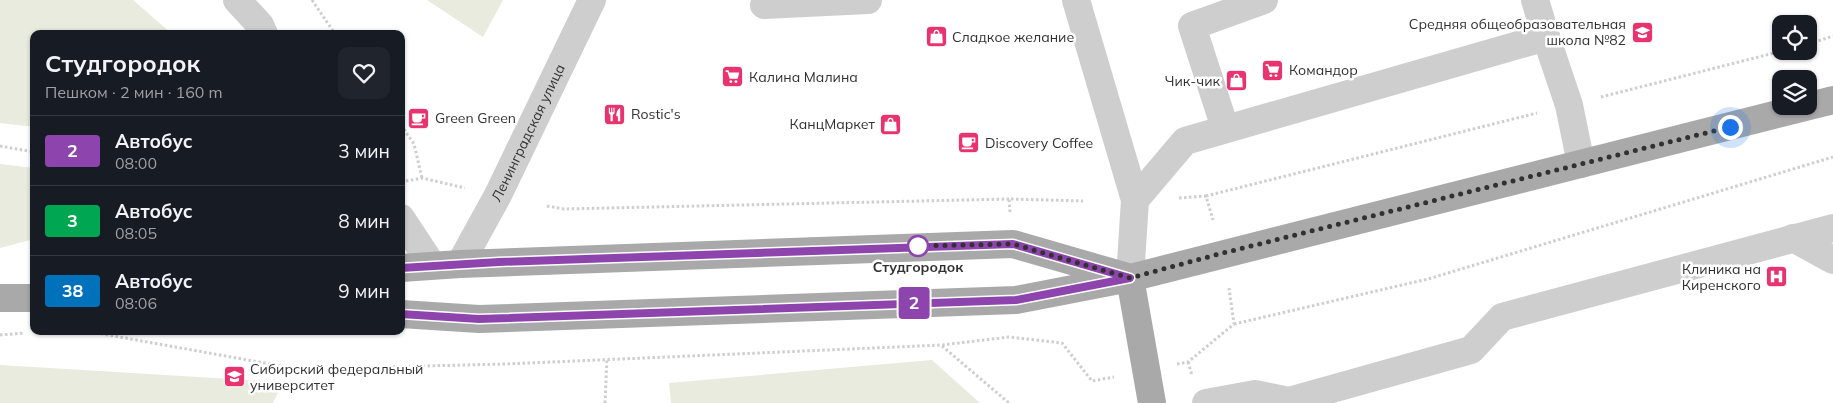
<!DOCTYPE html>
<html lang="ru">
<meta charset="utf-8">
<style>
body{margin:0;font-family:Mulish,sans-serif;background:#20242c;color:#f1f3f6;height:100vh;display:flex;flex-direction:column;font-size:19px;white-space:nowrap}
*{box-sizing:border-box;margin:0}
p{font-size:16px;color:#9ea1a6}
.icon{flex:none;width:28px;height:28px;fill:none;stroke:currentColor;stroke-width:2;stroke-linecap:round;stroke-linejoin:round}
.map{position:relative;flex:1;overflow:hidden}
.sheet{position:absolute;left:30px;top:30px;width:375px;height:305px;display:flex;flex-direction:column;background:#171b24;border-radius:10px;box-shadow:0 1px 4px #0004}
.sheet>*{flex:none}
.badge{padding:0 10px;border-radius:4px;font-size:18px;line-height:32px}
.tools{position:absolute;left:1772px;top:15px;display:grid;gap:10px}
.tools a{display:grid;place-items:center;width:45px;height:45px;border-radius:10px;background:#171b24;box-shadow:0 1px 4px #0004;font-size:25px}
.you{position:absolute;width:25px;height:25px;margin:-12px;border:4px solid #fff;border-radius:50%;background:#1a73e8;box-shadow:0 0 0 8px #1a73e833}
.map>.badge{position:absolute;translate:-50% -50%;box-shadow:0 0 0 2px #fff}
.round{display:grid;place-items:center;flex:none;width:52px;height:52px;border-radius:10px;background:#20242c}
.summary{display:flex;align-items:center;justify-content:space-between;height:85px;padding:0 15px}
h1{font-size:24px;font-weight:700;line-height:38px}
ul{padding:0;list-style:none}
li{display:flex;align-items:center;gap:15px;height:70px;padding:0 15px;border-top:1px solid #363941}
li div{flex:1}
li b{display:block;font-size:19px}
li em{font-style:normal}
li .badge{min-width:55px;font-weight:700;text-align:center}
.map>svg:first-child{display:block}
</style>
<div class="map">
<svg width="1833" height="403" viewBox="0 0 1833 403">
<rect width="100%" height="100%" fill="#fff"/>
<!-- green -->
<g fill="#e8ebdd">
<polygon points="0,0 133,0 172,34 34,34 34,127 0,123"/>
<polygon points="427,0 503,0 483,37"/>
<polygon points="0,164 34,168 34,239 0,248"/>
<polygon points="932,360 980,403 671,403 669,383"/>
<polygon points="0,365 283,382 273,403 0,403"/>
</g>
<g fill="none" stroke-linecap="round" stroke-linejoin="round">
<!-- path -->
<g stroke="#cecece" stroke-width="3" stroke-dasharray="2.5 2.5" stroke-linecap="butt">
<polyline points="312,0 335,34"/>
<polyline points="1809,44 1833,36"/>
<polyline points="1601,97 1782,51"/>
<polyline points="401,125 414,144 422,178"/>
<polyline points="0,146 34,152"/>
<polyline points="401,182 422,178 465,188"/>
<polyline points="1206,196 1537,113"/>
<polyline points="1179,198 1206,196 1213,220"/>
<polyline points="547,206 564,209 1009,199"/>
<polyline points="1010,212 1009,199 1083,201"/>
<polyline points="1234,324 1428,279 1833,157"/>
<polyline points="86,331 298,369 506,364 942,345 1009,337 1062,343 1092,381 1114,377"/>
<polyline points="0,335 24,333"/>
<polyline points="942,346 1009,403"/>
<polyline points="1188,362 1192,375"/>
<polyline points="1177,364 1188,362 1234,324 1229,288"/>
<polyline points="605,403 607,359"/>
</g>
<!-- minor -->
<g stroke="#cecece" stroke-width="28">
<polyline points="237,0 260,25 264,34"/>
<polyline points="1076,0 1135,200 1130,278"/>
<polyline points="1535,0 1546,37"/>
<polyline points="764,5 868,0"/>
<polyline points="1225,128 1192,26 1264,0"/>
<polyline points="1135,200 1185,141 1546,37 1569,105 1581,164"/>
<polyline points="401,218 432,265"/>
<polyline points="1793,238 1833,260"/>
<path id="s1" d="M460,264L498,195L592,0"/>
<polyline points="1206,403 1255,394 1289,401"/>
<polyline points="1289,403 1289,401 1471,350 1502,317 1833,228"/>
</g>
<!-- major -->
<g stroke="#a9a9a9" stroke-width="28">
<polyline points="401,268 460,264 1013,244 1124,276"/>
<polyline points="1130,278 1152,403"/>
<polyline points="0,298 34,298"/>
<polyline points="401,314 479,319 1016,300 1130,278 1833,100"/>
</g>
</g>
<g fill="none" stroke-linecap="round" stroke-linejoin="round">
<defs>
<polyline id="line" points="401,268 499,262 1013,244 1130,278 1016,300 479,319 401,314"/>
</defs>
<!-- line casing -->
<use href="#line" stroke="#fff" stroke-width="11"/>
<!-- line -->
<use href="#line" stroke="#8e44ad" stroke-width="8"/>
<!-- walk -->
<polyline stroke="#313131" stroke-width="5" stroke-dasharray="0 9" points="918,246 1013,244 1130,278 1219,254 1730,127"/>
</g>
<!-- icons -->
<defs>
<symbol id="school-square" viewBox="-11 -11 22 22"><rect x="-9" y="-9" width="18" height="18" rx="4" fill="#e9336f" stroke="#fff"/><path d="M0-5L7-2L0 1L-7-2ZM-4 1L0 2.5L4 1V4Q0 6-4 4Z" fill="#fff"/></symbol>
<symbol id="shop-square" viewBox="-11 -11 22 22"><rect x="-9" y="-9" width="18" height="18" rx="4" fill="#e9336f" stroke="#fff"/><path d="M-5-2.5h2.3a2.7 3.5 0 0 1 5.4 0H5L5.5 6h-11ZM-1.5-2.5h3a1.5 2.3 0 0 0-3 0Z" fill="#fff"/></symbol>
<symbol id="supermarket-square" viewBox="-11 -11 22 22"><rect x="-9" y="-9" width="18" height="18" rx="4" fill="#e9336f" stroke="#fff"/><path d="M-6-5.5h2.5l.6 2H6L4.5 2H-2.5L-4.4-4H-6ZM-1.5 3.2a1.3 1.3 0 1 0 .1 0ZM3 3.2a1.3 1.3 0 1 0 .1 0Z" fill="#fff"/></symbol>
<symbol id="restaurant-square" viewBox="-11 -11 22 22"><rect x="-9" y="-9" width="18" height="18" rx="4" fill="#e9336f" stroke="#fff"/><path d="M-5-6h1v4h1v-4h1v4h1v-4h1v5L-1.5 .5V6h-2V.5L-5-1ZM5-6V6H3V1.5H1.5Q1.5-4 5-6Z" fill="#fff"/></symbol>
<symbol id="cafe-square" viewBox="-11 -11 22 22"><rect x="-9" y="-9" width="18" height="18" rx="4" fill="#e9336f" stroke="#fff"/><path d="M-5.5-4.5H6V0H3Q3 3.5 0 3.5H-2.5Q-5.5 3.5-5.5 0ZM3-3.2v2h1.7v-2ZM-6 4.5H4V6H-6Z" fill="#fff"/></symbol>
<symbol id="hospital-square" viewBox="-11 -11 22 22"><rect x="-9" y="-9" width="18" height="18" rx="4" fill="#e9336f" stroke="#fff"/><path d="M-5-5h3v3.5h4V-5h3V5h-3V1.5h-4V5h-3Z" fill="#fff"/></symbol>
<symbol id="university-square" viewBox="-11 -11 22 22"><rect x="-9" y="-9" width="18" height="18" rx="4" fill="#e9336f" stroke="#fff"/><path d="M0-5L7-2L0 1L-7-2ZM-4 1L0 2.5L4 1V4Q0 6-4 4Z" fill="#fff"/></symbol>
</defs>
<g fill-rule="evenodd">
<use href="#school-square" x="1630" y="20" width="25" height="25"/>
<use href="#shop-square" x="924" y="24" width="25" height="25"/>
<use href="#supermarket-square" x="1260" y="58" width="25" height="25"/>
<use href="#supermarket-square" x="720" y="64" width="25" height="25"/>
<use href="#shop-square" x="1224" y="68" width="25" height="25"/>
<use href="#restaurant-square" x="602" y="102" width="25" height="25"/>
<use href="#cafe-square" x="406" y="106" width="25" height="25"/>
<use href="#shop-square" x="878" y="112" width="25" height="25"/>
<use href="#cafe-square" x="956" y="130" width="25" height="25"/>
<use href="#hospital-square" x="1764" y="264" width="25" height="25"/>
<use href="#university-square" x="222" y="364" width="25" height="25"/>
</g>
<!-- markers -->
<circle fill="#fff" stroke="#8e44ad" stroke-width="2.5" cx="918" cy="246" r="10"/>
<g text-anchor="middle" dominant-baseline="central" stroke-width="5" stroke-linejoin="round" paint-order="stroke">
<!-- poi labels -->
<g font-size="14" fill="#313131" stroke="#fff" text-anchor="start">
<text x="1626" y="24" text-anchor="end">Средняя общеобразовательная<tspan x="1626" dy="16">школа №82</tspan></text>
<text x="952" y="37">Сладкое желание</text>
<text x="1289" y="70">Командор</text>
<text x="749" y="77">Калина Малина</text>
<text x="1220" y="81" text-anchor="end">Чик-чик</text>
<text x="631" y="114">Rostic's</text>
<text x="435" y="118">Green Green</text>
<text x="875" y="124" text-anchor="end">КанцМаркет</text>
<text x="985" y="143">Discovery Coffee</text>
<text x="1761" y="269" text-anchor="end">Клиника на<tspan x="1761" dy="16">Киренского</tspan></text>
<text x="250" y="369">Сибирский федеральный<tspan x="250" dy="16">университет</tspan></text>
</g>
<!-- street labels -->
<g font-size="14" fill="#313131" stroke="#fff">
<text stroke="none"><textPath href="#s1" startOffset="148">Ленинградская улица</textPath></text>
</g>
<!-- stop labels -->
<g font-size="14" font-weight="bold" fill="#313131" stroke="#fff">
<text x="918" y="267">Студгородок</text>
</g>
</g>
</svg>
<div class="tools">
<a><svg class="icon" aria-label="locate" viewBox="0 0 24 24"><circle cx="12" cy="12" r="6"/><path d="M12 2v4M12 18v4M2 12h4M18 12h4"/></svg></a>
<a><svg class="icon" aria-label="layers" viewBox="0 0 24 24"><path d="M12 4l9 5-9 5-9-5zM3 14l9 5 9-5"/></svg></a>
</div>
<div class="you" style="left:1730px;top:127px"></div>
<b class="badge" style="left:914px;top:303px;background:#8e44ad;color:#fff">2</b>
<section class="sheet">
<div class="summary"><div><h1>Студгородок</h1><p>Пешком · 2 мин · 160 m</p></div><a class="round"><svg class="icon" aria-label="heart" viewBox="0 0 24 24"><path d="M12 20l-8-8c-3-5 5-10 8-4 3-6 11-1 8 4z"/></svg></a></div>
<ul>
<li><span class="badge" style="background:#8e44ad;color:#fff">2</span><div><b>Автобус</b><p>08:00</p></div><em>3 мин</em></li>
<li><span class="badge" style="background:#00a651;color:#fff">3</span><div><b>Автобус</b><p>08:05</p></div><em>8 мин</em></li>
<li><span class="badge" style="background:#0072bc;color:#fff">38</span><div><b>Автобус</b><p>08:06</p></div><em>9 мин</em></li>
</ul>
</section>
</div>
